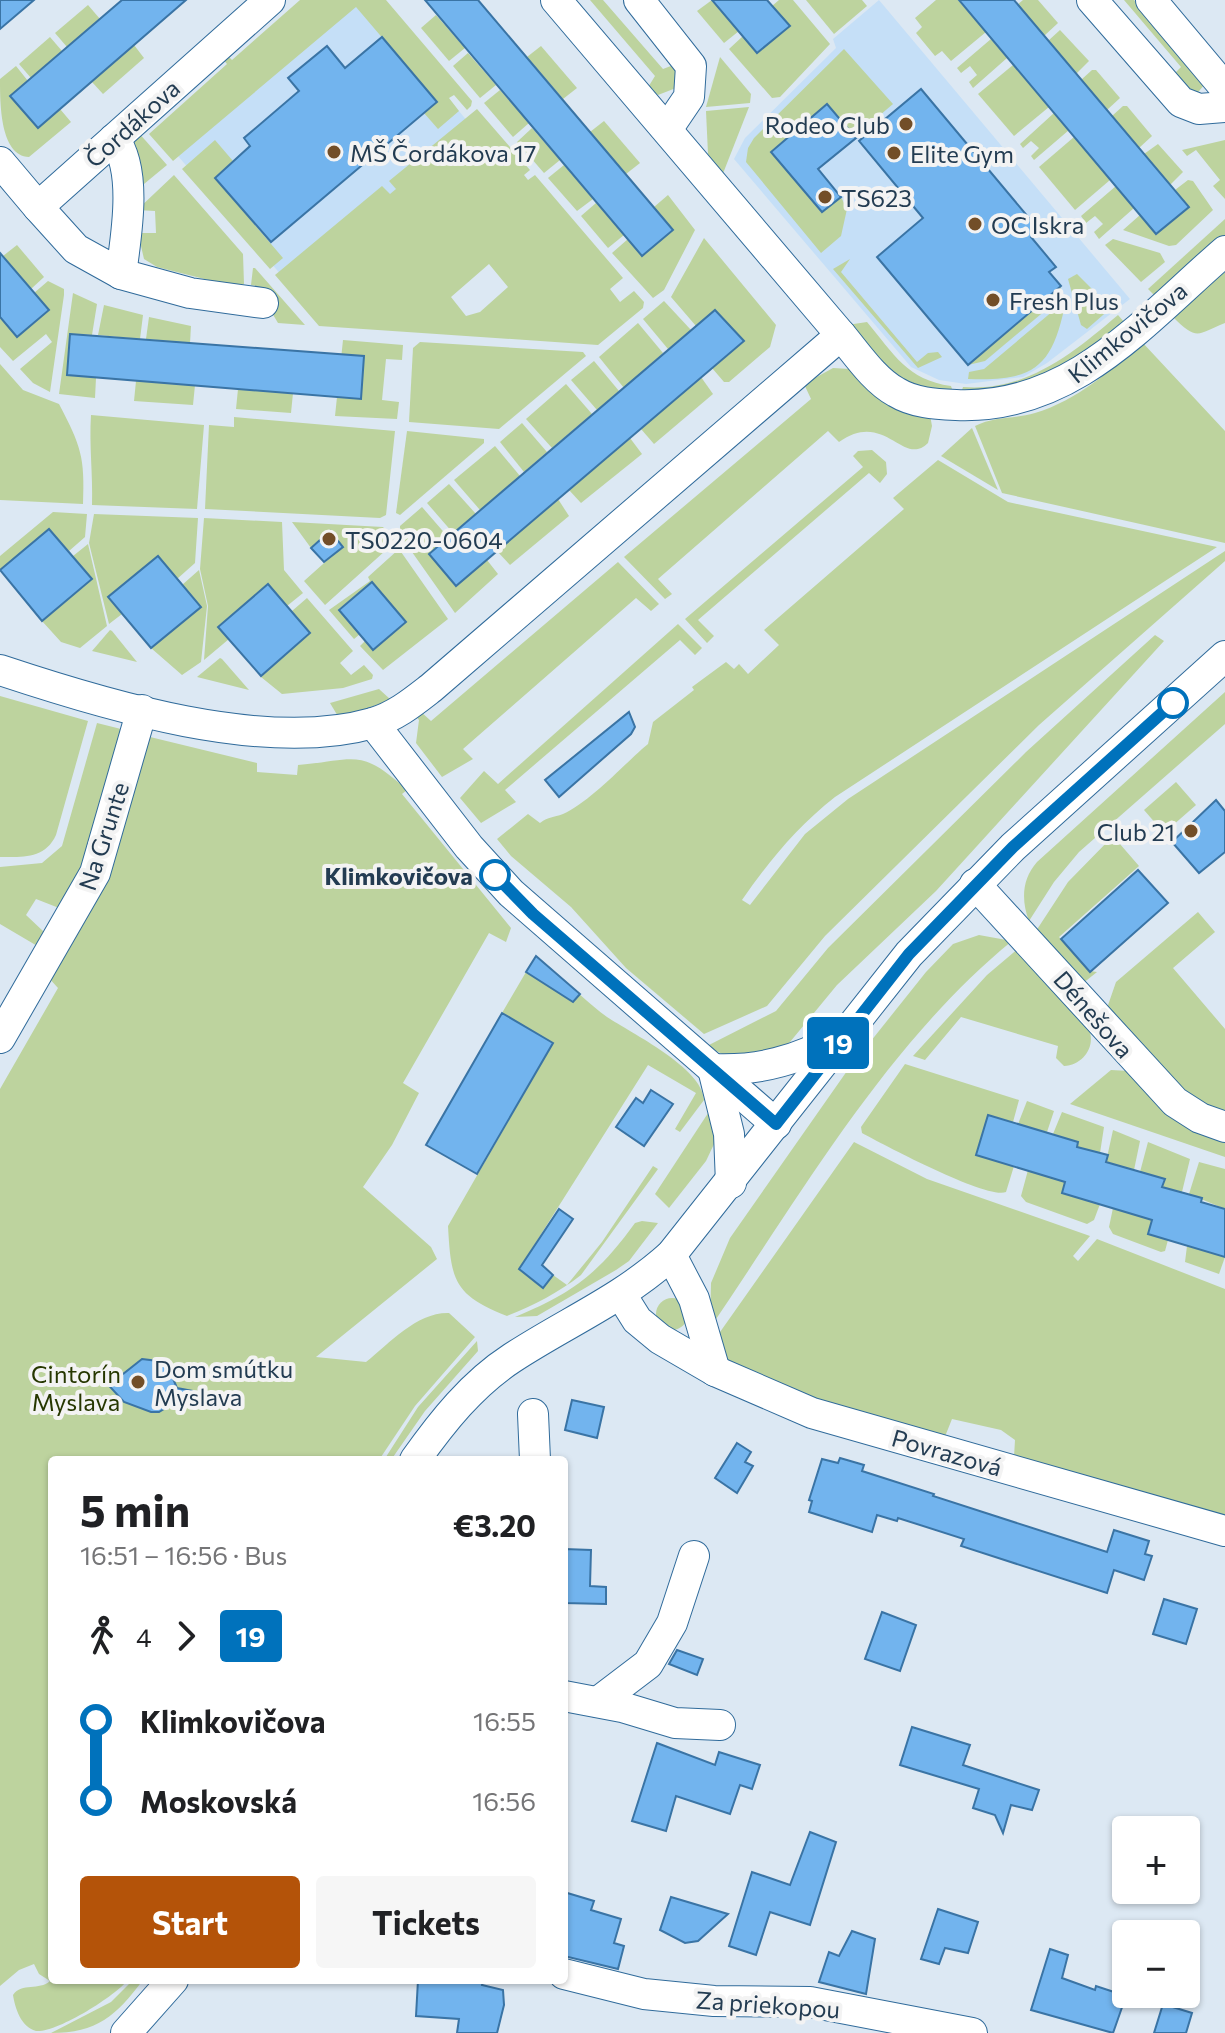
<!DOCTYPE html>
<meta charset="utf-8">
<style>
body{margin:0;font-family:Commissioner,sans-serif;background:#f6f6f6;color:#202124;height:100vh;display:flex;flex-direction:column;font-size:30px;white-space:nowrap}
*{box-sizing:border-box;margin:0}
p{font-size:26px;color:#757577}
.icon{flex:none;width:44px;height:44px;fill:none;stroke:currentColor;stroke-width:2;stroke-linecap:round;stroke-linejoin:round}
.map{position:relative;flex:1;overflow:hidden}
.drawer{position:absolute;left:48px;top:1456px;width:520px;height:528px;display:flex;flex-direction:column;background:#fff;border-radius:8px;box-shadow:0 2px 6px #0004}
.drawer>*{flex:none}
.badge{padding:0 16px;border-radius:6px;font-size:28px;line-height:52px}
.controls{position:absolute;left:1112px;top:1816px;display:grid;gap:16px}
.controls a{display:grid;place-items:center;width:88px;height:88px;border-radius:8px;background:#fff;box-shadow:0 2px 6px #0004;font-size:40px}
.map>.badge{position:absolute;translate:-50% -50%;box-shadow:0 0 0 4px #fff}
.legs{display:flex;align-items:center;gap:12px;height:88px;padding:0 32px;font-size:26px}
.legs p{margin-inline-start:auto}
.headline{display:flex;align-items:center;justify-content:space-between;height:136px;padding:0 32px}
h1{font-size:44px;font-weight:700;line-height:60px}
.button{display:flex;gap:16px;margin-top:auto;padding:16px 32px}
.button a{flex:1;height:92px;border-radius:8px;background:#b45309;color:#fff;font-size:32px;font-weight:700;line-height:92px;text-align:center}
.button a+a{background:#f6f6f6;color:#202124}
ul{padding:0 32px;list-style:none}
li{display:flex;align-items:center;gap:28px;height:80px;font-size:30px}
li i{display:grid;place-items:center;width:12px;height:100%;margin:0 10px;background:currentColor}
li i::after{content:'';width:20px;height:20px;margin:-10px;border:6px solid;border-radius:50%;background:#fff}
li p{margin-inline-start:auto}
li:first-child i{background:linear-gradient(#0000 50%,currentColor 0)}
li:last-child i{background:linear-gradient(currentColor 50%,#0000 0)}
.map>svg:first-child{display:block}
</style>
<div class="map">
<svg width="1225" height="2033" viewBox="0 0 1225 2033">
<rect width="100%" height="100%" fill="#dce8f3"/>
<!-- built -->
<g fill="#c5dff7">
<polygon points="351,0 449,99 506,168 296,292 171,148"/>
<polygon points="879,0 1130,299 1047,363 1023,377 966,384 939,380 911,367 734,159 745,138 836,48 833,39"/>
</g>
<!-- green -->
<g fill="#bdd39e" fill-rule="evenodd">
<polygon points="300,0 386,0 472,101 471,106 467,110 454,95 449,98 459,111 438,129 424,113 437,102 356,7 173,161 149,134 227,64 222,58 226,54 232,60"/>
<polygon points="590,0 603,0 663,69 676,64 676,88 658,95 647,89 655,76"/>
<polygon points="712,0 739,31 724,43 697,11"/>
<polygon points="779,0 793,0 830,44 780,97 772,98 729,49 743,36 789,25 772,6"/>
<polygon points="806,0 862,0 867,6 834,34"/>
<polygon points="936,0 958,0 986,32 951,61 942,51 935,56 916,33 922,27 915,18"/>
<polygon points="1023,0 1038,0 1058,23 1044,36 1017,5"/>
<polygon points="1124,0 1134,0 1202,79 1204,85 1195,96 1171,77 1181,67"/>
<polygon points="88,5 100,19 67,47 55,33"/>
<polygon points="436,15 465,48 449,61 421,28"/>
<polygon points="1060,30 1089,61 1076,74 1048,41"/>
<polygon points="50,37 62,51 31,78 19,64"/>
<polygon points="991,39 1007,58 973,88 969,82 977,75 970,66 961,73 957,68"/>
<polygon points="134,45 144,58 103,94 92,82"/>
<polygon points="541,46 577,88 563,99 527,57"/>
<polygon points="844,49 893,104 799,184 818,169 828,181 809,197 822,212 841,197 847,209 841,236 821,253 746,162 748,148 754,138"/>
<polygon points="468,53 496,85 480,98 453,66"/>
<polygon points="720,57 751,94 750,103 706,107"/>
<polygon points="1013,65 1049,107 1014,136 978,94"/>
<path d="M16,66L28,81L11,96L38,128L60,109L71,122L29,157C0,156 0,103 0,79Z"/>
<polygon points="1092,70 1096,70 1120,98 1107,110 1081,80"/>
<polygon points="500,90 529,123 513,137 484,103"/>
<polygon points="1123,106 1127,106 1152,136 1139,148 1112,116"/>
<polygon points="749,107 722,176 708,154 706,111"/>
<path d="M477,109L530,170L524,175L528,180L535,175L623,278L610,289L620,302L634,291L644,302L643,308L598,345L319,326L275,275L382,186L390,194L396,189L389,181ZM489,264L508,287L480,312L466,316L451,297Z"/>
<polygon points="1054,113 1069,130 1034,160 1031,156 1039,148 1031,141 1023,148 1020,144"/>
<polygon points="604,121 640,163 626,174 590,132"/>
<polygon points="532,128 560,160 544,173 517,142"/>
<polygon points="138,132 167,165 144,184 134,184 134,140"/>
<polygon points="1074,137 1110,180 1075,210 1039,167"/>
<polygon points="215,140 233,161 215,178 237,204 255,188 267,202 249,218 283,258 270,269 182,169"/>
<polygon points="1225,140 1225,199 1213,186 1220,180 1196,150 1187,156 1182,150"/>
<polygon points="1158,144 1183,172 1170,185 1144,154"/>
<polygon points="564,165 593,199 577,211 548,178"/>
<polygon points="174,175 243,254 244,284 232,286 157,267 144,259 138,233 156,233 155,211 137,210"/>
<polygon points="1188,180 1193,181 1213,210 1176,245 1169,246 1123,230 1140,215 1157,234 1188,207 1175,190"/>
<polygon points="1116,186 1134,208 1099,239 1094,232 1103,224 1095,216 1086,223 1081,216"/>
<polygon points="668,195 695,230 664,290 653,298 612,253 628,239 642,256 673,230 654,207"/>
<polygon points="596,203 624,235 608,248 581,216"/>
<polygon points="1225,219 1225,239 1156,297 1148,289"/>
<polygon points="704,238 776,325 770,347 729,382 724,382 712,368 743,341 715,310 696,326 671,297"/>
<polygon points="1113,239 1160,253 1165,262 1141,282 1105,245"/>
<polygon points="17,245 44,277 31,289 3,256"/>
<polygon points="850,259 841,272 917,362 928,353 938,352 942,357 918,368 833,269"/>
<polygon points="253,268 255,268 305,325 278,323 256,286 251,285"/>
<path d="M1225,272V323C1197,334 1198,342 1172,316Z"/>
<polygon points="1077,274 1111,308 1087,329 1081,325 1068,279"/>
<polygon points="48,281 64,289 64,295 50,392 33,383 20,369 52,342 46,334 13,361 0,347 0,317 17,336 34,293"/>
<polygon points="1061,286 1059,299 985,361 968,365"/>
<polygon points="73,293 97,304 92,335 70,334 67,375 96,378 95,398 59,394"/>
<path d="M1066,300C1053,365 1037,382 968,379L969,372L984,369Z"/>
<polygon points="664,301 691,330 668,349 643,319"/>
<polygon points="104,305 143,315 140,339 98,335"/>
<path d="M1118,315L1125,323L1035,388L961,393L963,387C1026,392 1072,354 1118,315Z"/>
<polygon points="149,317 191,326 190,343 146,339"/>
<path d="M867,322C894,354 907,380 951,386L953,392C893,387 885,366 847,325Z"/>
<polygon points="638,323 663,353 624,388 599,357"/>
<polygon points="343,340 403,345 402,360 386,359 382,400 399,402 397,419 335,416"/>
<polygon points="420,342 583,352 586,356 499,429 409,422 413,348"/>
<path d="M1142,342L1225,431V543L1002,493L975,426C994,416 1015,419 1035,413C1078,400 1110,371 1142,342Z"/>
<polygon points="594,361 619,391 597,410 571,380"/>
<path d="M0,364L23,390L59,404C81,446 85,457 83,504L0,500Z"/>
<path d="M833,368L850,369L930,415L932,426L928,443C903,468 885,409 839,442L828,431L658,579L672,594L665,599L624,557L811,399L804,384Z"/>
<polygon points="701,377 713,394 654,444 641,429"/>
<polygon points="136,381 195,385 193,405 134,401"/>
<polygon points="566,384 592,414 552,448 526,419"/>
<polygon points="238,389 293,393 291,413 236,409"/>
<path d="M91,415L204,425L197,509L92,505C93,474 89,445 91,415Z"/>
<polygon points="234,417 395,431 386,515 380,518 205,509 209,425 234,427"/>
<polygon points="522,423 547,452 524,472 500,442"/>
<polygon points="972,428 998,490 941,456"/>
<polygon points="407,431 484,439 484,443 400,515 396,513"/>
<polygon points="630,438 642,454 581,503 569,490"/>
<polygon points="495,446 520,476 480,510 454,480"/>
<polygon points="872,450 886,462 887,474 880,483 869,473 698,620 714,636 707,643 685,619 863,467 853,456 858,451"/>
<path d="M938,460L1008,502L1217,547L835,797C797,827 769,861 742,900L750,905L805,834L848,799L1225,551V561L1039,725L825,936L767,1006L704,1034L626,968L571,907L511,856L497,839L528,814L540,823C549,816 553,818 563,814C588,803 621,768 642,749L648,744L653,722L694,690L692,687L726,662L734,669L739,664L748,674L779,645L764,630L904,509L893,498Z"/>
<polygon points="449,484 476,514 453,533 427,503"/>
<polygon points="558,499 569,516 510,565 497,551"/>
<polygon points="422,507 448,537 429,554 455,586 487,560 498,574 455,613 400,535 400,526"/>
<polygon points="53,512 87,514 85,537 69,551 49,529 0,570 0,556"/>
<polygon points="94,514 198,518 195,563 177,579 159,557 108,597 122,614 109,624 89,543"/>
<polygon points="204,518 282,522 284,570 303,593 287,606 267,584 219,626 229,639 204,660 208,606 200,569"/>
<polygon points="292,522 383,527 395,542 325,605 304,581 342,547 330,531 311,548"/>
<polygon points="88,544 107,626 80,648 61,642 42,621 92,579 73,556"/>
<polygon points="399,549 448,619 383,670 360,646 365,641 374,650 406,622 372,582 339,609 360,634 354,639 329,610 370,581 368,577"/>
<polygon points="618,562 659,604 651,611 636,598 463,749 473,759 442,777 416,743 419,720 415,715 420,711 431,721"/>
<polygon points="199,570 207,606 201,662 182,675 151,648 201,607 182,585"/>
<polygon points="307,598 353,651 340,663 351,675 364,665 373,675 372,679 343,688 282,694 261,677 310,633 292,611"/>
<polygon points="678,624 702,648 695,655 680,640 505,790 516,802 481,823 460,798 484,771 498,784"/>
<polygon points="110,630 112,631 137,662 92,651"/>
<polygon points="1155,635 1164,641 936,891 837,985 790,1042 773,1054 724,1055 707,1046 776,1011 828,948 1026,752"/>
<polygon points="220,658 222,659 249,690 197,677"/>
<polygon points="379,689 391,700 339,718 330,703"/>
<path d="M1225,692V724L1079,852L1054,882L1029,921C1021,900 1022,879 1037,862Z"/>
<path d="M0,696L88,721L56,835C45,859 23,857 0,857Z"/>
<polygon points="97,723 125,730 91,859 59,908 36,899 26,915 44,932 39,947 0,924 0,867 42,863 62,846"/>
<path d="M146,736L257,763V772L297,775L298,765C356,760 360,747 407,790L402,794L511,928L506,942L489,933L403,1083L419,1093L392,1145L363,1187L431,1247L437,1259L316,1357L366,1362C390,1343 417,1312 449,1313L475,1337L415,1406L379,1460H52V1980H128C115,1996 57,2033 36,2031C21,2027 15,2008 13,1995C22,1982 39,1991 50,1981L39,1974L34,1964L19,1970L0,1986V1089L58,988L48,977Z"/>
<polygon points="1176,782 1196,805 1164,833 1144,810"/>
<polygon points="1113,836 1139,866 1059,937 1090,971 1097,972 1082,984 1036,931 1068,882"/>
<polygon points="1198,912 1215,932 1173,968 1225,1029 1225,1115 1192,1100 1106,1011 1116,982"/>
<path d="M979,935L1012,941C887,1043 800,1196 710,1328L711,1283L730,1238L847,1071L926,972L953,944Z"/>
<path d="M1020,947L1089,1029C1096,1047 1083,1065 1064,1066L1056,1058L1058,1046L961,1017L925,1060L913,1056L987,975Z"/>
<path d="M526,972L546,985L555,972C572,987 589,1004 607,1017C631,1033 703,1068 704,1100L680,1132L675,1129L696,1093L648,1065L519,1269L542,1288L553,1275L567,1285L602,1242L653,1166L658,1169L581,1275C558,1293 534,1305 507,1316C454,1295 451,1281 448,1226L553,1043L502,1013Z"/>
<path d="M905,1064L1019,1100L1013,1122L988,1115L976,1154L1014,1166L1006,1192C988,1200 884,1145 862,1133L861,1127Z"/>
<polygon points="1111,1070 1129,1071 1225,1140 1225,1157 1070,1104"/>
<polygon points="716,1101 715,1142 706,1161 669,1208 655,1194"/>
<polygon points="1027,1101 1054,1111 1047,1132 1018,1124"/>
<polygon points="1062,1112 1104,1127 1100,1153 1075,1152 1078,1142 1053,1134"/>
<polygon points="1113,1130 1140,1141 1134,1170 1106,1162"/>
<polygon points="854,1142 927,1179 1090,1236 1073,1256 1078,1261 1097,1239 1225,1289 1225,1522 1014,1457 1015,1440 1001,1430 952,1419 944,1439 815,1401 729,1366 713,1342"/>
<polygon points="1148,1142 1190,1159 1181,1196 1161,1190 1164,1179 1140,1172"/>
<polygon points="1199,1162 1225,1169 1225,1209 1189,1194"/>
<polygon points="1028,1170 1065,1182 1062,1193 1100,1204 1094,1220 1087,1224 1026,1202 1021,1196"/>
<polygon points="1113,1208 1152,1220 1148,1234 1168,1240 1165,1251 1161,1252 1113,1234 1109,1227"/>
<path d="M642,1221L658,1223L629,1261L616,1270L537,1316L515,1317C573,1293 598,1274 635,1223Z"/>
<polygon points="1187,1246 1225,1257 1219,1274 1185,1262"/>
<circle cx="672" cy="1314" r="16"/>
<polygon points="477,1341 478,1351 425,1411 391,1460 384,1460 418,1407"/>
<path d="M133,1980H143C116,2016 97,2033 51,2033L111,2002Z"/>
</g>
<!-- building -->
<g fill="#72b4ee" stroke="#3a74a5" stroke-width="2">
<polygon points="0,0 34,0 0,29"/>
<polygon points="122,0 186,0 38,128 10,96"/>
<polygon points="425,0 478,0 673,230 642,256"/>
<polygon points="712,0 767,0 790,26 757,53"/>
<polygon points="959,0 1014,0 1189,207 1156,234"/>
<polygon points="382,37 437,102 271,242 215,178 250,146 244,138 299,91 288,78 327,46 345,68"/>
<polygon points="921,89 1039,230 1031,237 1056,267 1049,272 1061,286 968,365 877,257 923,218 859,141"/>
<polygon points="827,104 856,138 818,169 841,197 822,212 771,152"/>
<polygon points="0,253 49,310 17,337 0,317"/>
<polygon points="715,310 744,341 456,586 429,554"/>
<polygon points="70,334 364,356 361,399 67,375"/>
<polygon points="49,529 92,579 42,621 0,570"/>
<polygon points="330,531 343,547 324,562 311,548"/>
<polygon points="158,556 201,607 151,648 108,597"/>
<polygon points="372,582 406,622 373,650 339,610"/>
<polygon points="268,584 310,633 261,676 218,627"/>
<polygon points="629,712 635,727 631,734 559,797 545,780"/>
<polygon points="1216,800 1225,811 1225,852 1199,873 1172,842"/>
<polygon points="1138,870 1168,903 1090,972 1061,939"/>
<polygon points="536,956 580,994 573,1002 526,972"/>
<polygon points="502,1013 553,1043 477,1174 426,1145"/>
<polygon points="651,1090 673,1104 644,1146 616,1127 636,1098 643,1103"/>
<polygon points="988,1115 1078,1142 1077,1147 1108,1155 1106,1162 1165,1179 1162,1187 1202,1198 1201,1202 1225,1209 1225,1257 1148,1234 1152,1220 1062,1193 1065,1182 976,1155"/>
<polygon points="559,1209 573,1219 542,1265 553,1275 543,1288 519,1269"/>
<polygon points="142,1359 166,1362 177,1388 193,1391 159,1412 151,1412 124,1402 101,1377 123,1374"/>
<polygon points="572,1400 604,1407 597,1438 565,1430"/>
<polygon points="737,1443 751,1452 745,1462 753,1466 737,1493 715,1478"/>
<polygon points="840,1458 864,1465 862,1471 934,1494 933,1496 1107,1552 1114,1530 1149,1541 1145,1554 1152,1556 1144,1580 1114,1570 1107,1593 961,1546 964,1539 898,1518 897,1521 877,1515 872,1532 809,1512 812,1501 809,1500 822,1459 838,1463"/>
<polygon points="564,1549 591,1550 590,1586 606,1587 606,1604 564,1603"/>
<polygon points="1164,1599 1197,1609 1186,1644 1153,1634"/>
<polygon points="882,1612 916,1625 900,1671 865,1659"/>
<polygon points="677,1650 703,1659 697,1675 669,1664"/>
<polygon points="912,1727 970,1745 963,1765 1039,1790 1032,1810 1011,1805 1003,1833 995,1815 973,1808 979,1789 900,1765"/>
<polygon points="657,1743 715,1765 719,1752 760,1765 752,1789 740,1785 730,1814 676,1796 666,1831 632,1821"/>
<polygon points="810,1832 836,1842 810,1925 770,1912 756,1955 729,1946 752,1872 790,1885"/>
<polygon points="564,1892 594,1901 591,1910 621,1919 614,1943 624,1946 618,1969 564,1956"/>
<polygon points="671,1897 728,1914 698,1941 685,1943 660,1930"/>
<polygon points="938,1909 978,1922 968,1953 945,1948 939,1964 921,1959"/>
<polygon points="852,1931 875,1939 866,1994 819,1982 829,1952 839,1956"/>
<polygon points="1050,1949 1068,1955 1062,1978 1095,1990 1096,1986 1126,1996 1113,2033 1031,2010"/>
<polygon points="418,1980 483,1980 482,1985 503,1990 504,2005 497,2033 457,2033 459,2019 416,2016"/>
<polygon points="1163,2004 1192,2013 1186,2033 1154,2033"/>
</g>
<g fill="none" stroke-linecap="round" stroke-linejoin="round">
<defs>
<g id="minor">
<polyline points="556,0 841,335"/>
<polyline points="639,0 691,66 689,97 668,128"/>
<polyline points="1092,0 1181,102 1199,109 1225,107"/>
<polyline points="1151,0 1225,88"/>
<polyline points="0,162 38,207 270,0"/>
<path d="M38,207L76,249L121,274C126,237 138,170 114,139"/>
<polyline points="121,274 190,293 263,303"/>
<path d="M0,670C105,705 265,754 373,723C396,716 413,702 431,688L841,335C857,354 874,380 896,392C914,403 935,404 956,405C1072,410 1144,321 1225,251"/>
<polyline points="373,723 469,847 511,893 776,1124"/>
<polyline points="975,884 1175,1102 1200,1118 1225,1127"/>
<polyline points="0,1038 95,873 142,710"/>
<path d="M713,1069C758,1071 797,1061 837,1038"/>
<polyline points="713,1069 729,1134 731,1183"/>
<polyline points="671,1255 694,1299 715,1371"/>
<polyline points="622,1296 637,1320 660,1339 715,1371 812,1413 1225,1531"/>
<polyline points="533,1414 535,1460"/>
<path d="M415,1460C442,1422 472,1384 512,1358C567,1322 621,1300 671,1255L909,954L1013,847L1225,656"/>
<polyline points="564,1696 622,1707 675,1723 720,1725"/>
<polyline points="598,1702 648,1664 672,1623 694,1556"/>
<polyline points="564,1974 644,1994 714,2001 810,2002 972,2033"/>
<polyline points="126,2033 173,1980"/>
</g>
</defs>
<!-- minor casing -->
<use href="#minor" stroke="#306b9b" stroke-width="32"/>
<!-- minor -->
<use href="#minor" stroke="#fff" stroke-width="30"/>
</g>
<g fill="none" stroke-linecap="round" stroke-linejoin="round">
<defs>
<polyline id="line-1" points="495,875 533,914 776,1124 909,954 1013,847 1173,703"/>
</defs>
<!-- line-1 casing -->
<use href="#line-1" stroke="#fff" stroke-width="18"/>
<!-- line-1 -->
<use href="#line-1" stroke="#0072bc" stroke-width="12"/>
</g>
<!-- markers -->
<g fill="#724e28" stroke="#f3f3f3" stroke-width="3">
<circle cx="906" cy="124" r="8"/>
<circle cx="334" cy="152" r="8"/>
<circle cx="894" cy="153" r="8"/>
<circle cx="825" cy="197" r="8"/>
<circle cx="975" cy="224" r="8"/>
<circle cx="993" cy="300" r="8"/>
<circle cx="329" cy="539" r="8"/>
<circle cx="1191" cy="831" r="8"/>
<circle cx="138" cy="1382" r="8"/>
</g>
<g fill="#fff" stroke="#0072bc" stroke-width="4">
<circle cx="1173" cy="703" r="14"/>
<circle cx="495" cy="875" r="14"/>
</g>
<g text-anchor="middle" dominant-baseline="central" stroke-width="8" stroke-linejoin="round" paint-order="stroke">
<!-- street labels -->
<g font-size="24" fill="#233c52" stroke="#f3f3f3">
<text transform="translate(132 123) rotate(-42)">Čordákova</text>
<text transform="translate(1127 332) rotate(-39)">Klimkovičova</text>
<text transform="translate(103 836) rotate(-72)">Na Grunte</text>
<text transform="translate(1094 1014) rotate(49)">Dénešova</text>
<text transform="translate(947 1452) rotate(16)">Povrazová</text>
<text transform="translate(768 2004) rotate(4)">Za priekopou</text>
</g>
<!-- poi labels -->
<g font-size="24" fill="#233c52" stroke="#f3f3f3" text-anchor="start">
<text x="890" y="124" text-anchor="end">Rodeo Club</text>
<text x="350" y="152">MŠ Čordákova 17</text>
<text x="910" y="153">Elite Gym</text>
<text x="841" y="197">TS623</text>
<text x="991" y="224">OC Iskra</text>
<text x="1009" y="300">Fresh Plus</text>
<text x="345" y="539">TS0220-0604</text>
<text x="1175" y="831" text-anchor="end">Club 21</text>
<text x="154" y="1368">Dom smútku<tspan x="154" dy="28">Myslava</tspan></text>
</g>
<!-- stop labels -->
<g font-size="24" font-weight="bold" fill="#233c52" stroke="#f3f3f3" text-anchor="end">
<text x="473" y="875">Klimkovičova</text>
</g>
<!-- park labels -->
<g font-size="24" fill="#263700" stroke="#f3f3f3">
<text x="76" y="1373">Cintorín<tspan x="76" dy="28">Myslava</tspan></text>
</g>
</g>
</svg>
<div class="controls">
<a>+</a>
<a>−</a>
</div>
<b class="badge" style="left:838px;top:1043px;background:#0072bc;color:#fff">19</b>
<section class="drawer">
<div class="headline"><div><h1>5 min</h1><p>16:51 – 16:56 · Bus</p></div><b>€3.20</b></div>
<div class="legs"><svg class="icon" aria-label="walk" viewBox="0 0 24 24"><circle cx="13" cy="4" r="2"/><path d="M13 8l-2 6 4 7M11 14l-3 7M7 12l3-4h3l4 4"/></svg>4<svg class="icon" aria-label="forward" viewBox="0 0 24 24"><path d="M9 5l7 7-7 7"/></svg><b class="badge" style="background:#0072bc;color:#fff">19</b></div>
<ul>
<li><i style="color:#0072bc"></i><b>Klimkovičova</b><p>16:55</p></li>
<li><i style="color:#0072bc"></i><b>Moskovská</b><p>16:56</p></li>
</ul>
<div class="button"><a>Start</a><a>Tickets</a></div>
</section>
</div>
